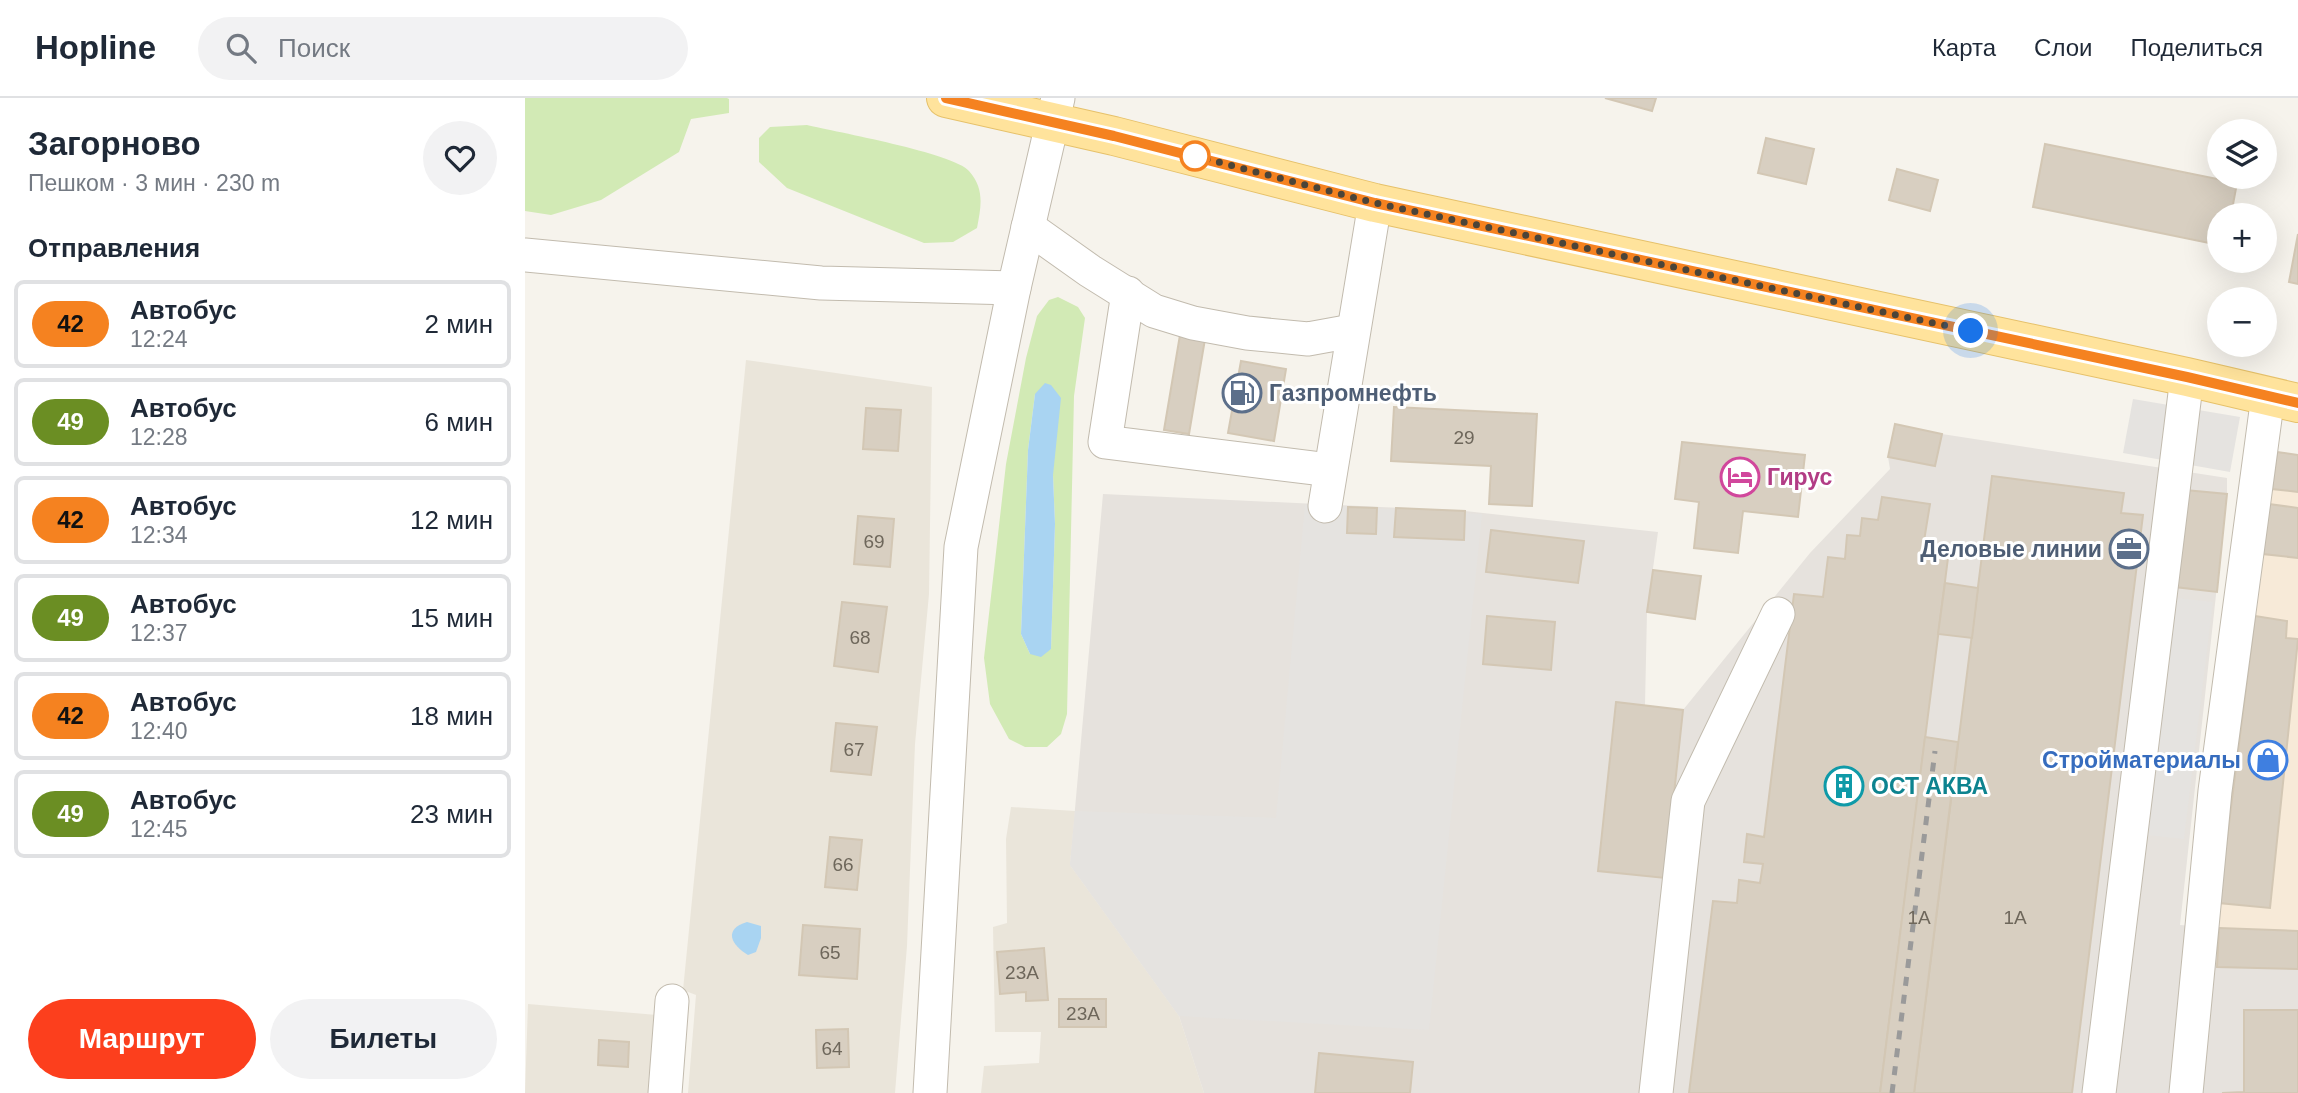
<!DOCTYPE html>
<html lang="ru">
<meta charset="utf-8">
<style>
body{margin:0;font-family:Helvetica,sans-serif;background:#f2f2f3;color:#1f2937;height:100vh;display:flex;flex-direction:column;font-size:26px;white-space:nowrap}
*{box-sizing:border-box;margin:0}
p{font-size:23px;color:#747a83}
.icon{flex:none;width:38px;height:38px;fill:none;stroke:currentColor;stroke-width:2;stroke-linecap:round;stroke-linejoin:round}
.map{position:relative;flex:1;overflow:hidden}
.sheet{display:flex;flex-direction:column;background:#fff;width:525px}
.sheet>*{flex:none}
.badge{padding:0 14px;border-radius:23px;font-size:24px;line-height:46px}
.tools{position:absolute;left:1682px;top:21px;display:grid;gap:14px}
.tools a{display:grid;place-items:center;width:70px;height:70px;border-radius:50%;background:#fff;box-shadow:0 7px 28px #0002;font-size:35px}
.you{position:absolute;width:35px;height:35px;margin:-18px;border:5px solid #fff;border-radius:50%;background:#1a73e8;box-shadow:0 0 0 10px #1a73e833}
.map>.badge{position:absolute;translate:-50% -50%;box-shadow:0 0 0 4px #fff}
h2{padding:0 28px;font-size:26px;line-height:63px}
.round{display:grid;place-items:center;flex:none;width:74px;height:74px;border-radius:37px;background:#f2f2f3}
.head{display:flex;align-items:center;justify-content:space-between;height:119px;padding:0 28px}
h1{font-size:33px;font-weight:800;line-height:52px}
.primary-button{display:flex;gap:14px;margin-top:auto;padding:14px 28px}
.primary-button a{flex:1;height:80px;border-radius:42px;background:#fc3f1d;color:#fff;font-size:28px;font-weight:800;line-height:80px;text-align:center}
.primary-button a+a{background:#f2f2f3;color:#1f2937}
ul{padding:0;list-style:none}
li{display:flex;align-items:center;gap:21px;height:88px;margin:0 14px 10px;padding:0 14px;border:4px solid #e0e1e3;border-radius:10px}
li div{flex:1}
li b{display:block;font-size:26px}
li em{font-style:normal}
li .badge{min-width:77px;font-weight:700;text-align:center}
header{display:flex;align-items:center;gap:42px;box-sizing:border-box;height:98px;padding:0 35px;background:#fff;border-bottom:2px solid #e0e1e3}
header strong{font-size:33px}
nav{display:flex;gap:38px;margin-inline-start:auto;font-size:24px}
.search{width:490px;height:63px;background:#f2f2f3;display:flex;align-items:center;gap:18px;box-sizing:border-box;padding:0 24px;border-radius:38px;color:#747a83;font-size:26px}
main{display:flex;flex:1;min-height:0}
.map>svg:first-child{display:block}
</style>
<header>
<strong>Hopline</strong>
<div class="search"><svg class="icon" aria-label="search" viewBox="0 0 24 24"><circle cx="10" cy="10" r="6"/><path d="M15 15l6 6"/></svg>Поиск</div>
<nav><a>Карта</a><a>Слои</a><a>Поделиться</a></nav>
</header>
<main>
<section class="sheet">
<div class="head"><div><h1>Загорново</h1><p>Пешком · 3 мин · 230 m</p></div><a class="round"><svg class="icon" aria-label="heart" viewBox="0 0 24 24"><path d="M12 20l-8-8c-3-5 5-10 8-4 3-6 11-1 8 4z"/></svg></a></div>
<h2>Отправления</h2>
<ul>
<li><span class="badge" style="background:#f58220;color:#111">42</span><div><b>Автобус</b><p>12:24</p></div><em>2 мин</em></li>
<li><span class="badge" style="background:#6b8e23;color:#fff">49</span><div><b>Автобус</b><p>12:28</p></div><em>6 мин</em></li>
<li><span class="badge" style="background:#f58220;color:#111">42</span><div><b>Автобус</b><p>12:34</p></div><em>12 мин</em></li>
<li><span class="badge" style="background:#6b8e23;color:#fff">49</span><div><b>Автобус</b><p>12:37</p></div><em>15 мин</em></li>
<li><span class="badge" style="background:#f58220;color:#111">42</span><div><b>Автобус</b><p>12:40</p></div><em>18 мин</em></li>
<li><span class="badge" style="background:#6b8e23;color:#fff">49</span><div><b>Автобус</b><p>12:45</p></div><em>23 мин</em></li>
</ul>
<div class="primary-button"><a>Маршрут</a><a>Билеты</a></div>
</section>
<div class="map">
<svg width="1773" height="995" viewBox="0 0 1773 995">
<rect width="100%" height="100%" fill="#f6f3ec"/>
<!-- residential -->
<g fill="#eae5da">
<polygon points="221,262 407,289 404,496 390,646 382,848 370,995 163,995 171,897 158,892"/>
<polygon points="486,709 550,713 545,767 654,918 679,995 456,995 459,968 514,965 516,934 470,934 468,829 482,825 481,741"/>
<polygon points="3,906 132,917 129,995 0,995"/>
</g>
<!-- commercial -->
<polygon fill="#f7ead8" points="1752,354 1773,357 1773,833 1694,830 1694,805"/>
<!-- industrial -->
<polygon fill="#e6e2dd" points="1417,336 1702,380 1702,396 1655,827 1694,830 1773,833 1773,995 679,995 654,918 545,767 578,396 940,413 1133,434 1122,514 1120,607 1158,612 1285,455 1365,371 1363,359 1410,368"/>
<!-- green -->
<g fill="#d2eab5" fill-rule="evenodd">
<polygon points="0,0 202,0 204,1 204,15 166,21 154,54 76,102 26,117 0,113"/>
<path d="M282,27C311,34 429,55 444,73C460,91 456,109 452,130L428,144L399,145L262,90L234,64V40L245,29Z"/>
<path d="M533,199L553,209L560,220L549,298L542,616L536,636L522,649H500L484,641L465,606L459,560L481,366L501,260L512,218L524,202ZM510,296L528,377L530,426L526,551L505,556L496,536L503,352Z"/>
</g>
<!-- parking -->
<g fill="#e5e3e0">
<polygon points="1608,301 1715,319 1705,374 1598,355"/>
<polygon points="780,407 957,416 904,932 654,918 545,767 550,713 751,720"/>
<polygon points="1651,500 1688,504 1659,741 1621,737"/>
</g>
<!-- water -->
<g fill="#a9d4f2">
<polygon points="520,285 526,287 536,300 528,377 530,426 526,551 516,559 505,556 496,536 503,352 510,296"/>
<path d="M222,824L236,828V840L231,854L223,857C206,847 198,831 222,824Z"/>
</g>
<!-- building -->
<g fill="#d8cfc1" stroke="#d3c7b4" stroke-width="2">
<polygon points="1080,0 1131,0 1127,13"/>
<polygon points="1241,40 1289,51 1281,86 1233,75"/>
<polygon points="1520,46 1712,85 1706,117 1694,117 1694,147 1508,109"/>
<polygon points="1372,71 1413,82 1405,113 1364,102"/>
<polygon points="1773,136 1773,186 1764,184"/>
<polygon points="655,237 680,241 664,336 639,332"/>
<polygon points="716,263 761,271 749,343 703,335"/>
<polygon points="869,309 1012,316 1007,408 964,406 966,368 866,363"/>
<polygon points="341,310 376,312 373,353 338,351"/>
<polygon points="1370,326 1417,336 1410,368 1363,359"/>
<polygon points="1157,344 1280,357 1273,419 1218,413 1213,455 1169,450 1174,404 1150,401"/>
<polygon points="1752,354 1773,357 1773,394 1747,391"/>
<polygon points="1467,378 1599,395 1596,415 1618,417 1547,995 1389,995"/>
<polygon points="1660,392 1702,396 1692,494 1650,489"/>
<polygon points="1357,399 1405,406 1398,449 1424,452 1355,995 1164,995 1188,803 1212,805 1214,782 1235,785 1238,766 1219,764 1222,736 1239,739 1269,496 1298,499 1303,459 1320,461 1322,437 1335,438 1337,420 1353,422"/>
<polygon points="1744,406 1773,410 1773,460 1738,456"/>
<polygon points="823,409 852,410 851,436 822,435"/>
<polygon points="871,410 940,413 939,442 869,439"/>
<polygon points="333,418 369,421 365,469 329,466"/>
<polygon points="966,432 1059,443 1053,485 961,474"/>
<polygon points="1128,472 1176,478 1170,521 1122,514"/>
<polygon points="1420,485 1453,490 1447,540 1413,536"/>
<polygon points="317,504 362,509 353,574 309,568"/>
<polygon points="962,518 1030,524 1026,572 958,566"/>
<polygon points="1730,518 1762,523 1761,540 1773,541 1745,810 1694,805"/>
<polygon points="1091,604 1158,612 1140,780 1073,773"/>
<polygon points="311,625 352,629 346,677 306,673"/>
<polygon points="1400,639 1433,644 1389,995 1355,995"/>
<polygon points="305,739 337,742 332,792 300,789"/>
<polygon points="278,827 335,831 332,881 274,877"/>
<polygon points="1694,830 1773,833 1773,871 1692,869"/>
<polygon points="519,850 523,902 501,903 501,894 475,896 472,854"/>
<rect x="534" y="901" width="47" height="28"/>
<polygon points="1719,912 1773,912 1773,995 1697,995 1719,994"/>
<polygon points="323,931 324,969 292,970 291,932"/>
<polygon points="74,942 104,944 103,969 73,967"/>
<polygon points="794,955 888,964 885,995 790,995"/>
</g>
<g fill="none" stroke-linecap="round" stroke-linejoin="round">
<defs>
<g id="minor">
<polyline points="503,129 565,173 629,213 668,225 722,235 783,241 827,233"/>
<polyline points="0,157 296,185 489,190"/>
<polyline points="603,195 580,344 805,372"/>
<polyline points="800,408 850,105"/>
<polyline points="140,995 147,903"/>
<polyline points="405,995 436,449 489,190 533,0"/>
<polyline points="1131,995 1163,703 1253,516"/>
<polyline points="1574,995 1662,279"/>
<polyline points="1661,995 1690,693 1743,298"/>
</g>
<polyline id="major" points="421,0 589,38 850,105 1662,279 1773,305"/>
</defs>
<!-- minor casing -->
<use href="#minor" stroke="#c2bbae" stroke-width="35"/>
<!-- major casing -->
<use href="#major" stroke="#e6c16a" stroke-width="40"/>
<!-- minor -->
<use href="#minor" stroke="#fff" stroke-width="33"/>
<!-- major -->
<use href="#major" stroke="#ffe39c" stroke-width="38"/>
<!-- rail -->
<polyline stroke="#9a9a9a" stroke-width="5" stroke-dasharray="9 9" stroke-linecap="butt" points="1367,995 1410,653"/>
</g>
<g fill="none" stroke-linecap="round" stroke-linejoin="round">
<defs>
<polyline id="line" points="421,0 589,38 850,105 1662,279 1773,305"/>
</defs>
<!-- line casing -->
<use href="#line" stroke="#fff" stroke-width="16"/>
<!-- line -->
<use href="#line" stroke="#f58220" stroke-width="10"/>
<!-- walk -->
<polyline stroke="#4b4439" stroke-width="7" stroke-dasharray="0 12.6" points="670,58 850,105 1446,233"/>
</g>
<!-- icons -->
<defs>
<symbol id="fuel-ring" viewBox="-11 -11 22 22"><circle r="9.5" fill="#fff" stroke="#5c6f8a" stroke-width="1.5"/><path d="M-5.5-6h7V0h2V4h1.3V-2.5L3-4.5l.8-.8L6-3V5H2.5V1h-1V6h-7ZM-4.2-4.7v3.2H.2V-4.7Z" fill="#5c6f8a"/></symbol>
<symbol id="hotel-ring" viewBox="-11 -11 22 22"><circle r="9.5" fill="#fff" stroke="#d1479c" stroke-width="1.5"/><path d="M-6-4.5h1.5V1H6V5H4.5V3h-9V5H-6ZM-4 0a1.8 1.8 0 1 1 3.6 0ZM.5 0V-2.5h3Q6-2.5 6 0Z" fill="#d1479c"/></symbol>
<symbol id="office-ring" viewBox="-11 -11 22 22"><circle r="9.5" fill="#fff" stroke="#5c6f8a" stroke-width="1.5"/><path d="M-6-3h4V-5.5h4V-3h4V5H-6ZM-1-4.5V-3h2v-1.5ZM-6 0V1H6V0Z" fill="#5c6f8a"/></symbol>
<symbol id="shop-ring" viewBox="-11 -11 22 22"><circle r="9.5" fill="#fff" stroke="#3f7fe0" stroke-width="1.5"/><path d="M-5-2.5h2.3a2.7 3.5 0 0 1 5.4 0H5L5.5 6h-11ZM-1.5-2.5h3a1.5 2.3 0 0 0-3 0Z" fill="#3f7fe0"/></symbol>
<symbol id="building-ring" viewBox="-11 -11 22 22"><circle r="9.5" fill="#fff" stroke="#0f9aa8" stroke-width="1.5"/><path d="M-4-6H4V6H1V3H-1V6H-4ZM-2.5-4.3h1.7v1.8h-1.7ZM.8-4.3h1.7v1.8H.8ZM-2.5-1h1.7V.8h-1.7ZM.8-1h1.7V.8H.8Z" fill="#0f9aa8"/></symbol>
</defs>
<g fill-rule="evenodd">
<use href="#fuel-ring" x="695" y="273" width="44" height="44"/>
<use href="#hotel-ring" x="1193" y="357" width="44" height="44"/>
<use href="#office-ring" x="1582" y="429" width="44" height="44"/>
<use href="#shop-ring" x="1721" y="640" width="44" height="44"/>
<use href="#building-ring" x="1297" y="666" width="44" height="44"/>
</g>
<!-- markers -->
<circle fill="#fff" stroke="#f58220" stroke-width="3.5" cx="670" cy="58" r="14"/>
<g text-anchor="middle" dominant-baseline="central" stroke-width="6" stroke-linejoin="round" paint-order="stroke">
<!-- number labels -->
<g font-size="19" fill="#6e675b">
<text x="939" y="339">29</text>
<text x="349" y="443">69</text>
<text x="335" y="539">68</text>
<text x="329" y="651">67</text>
<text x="318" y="766">66</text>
<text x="1394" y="819">1А</text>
<text x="1490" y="819">1А</text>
<text x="305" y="854">65</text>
<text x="497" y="874">23А</text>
<text x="558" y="915">23А</text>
<text x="307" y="950">64</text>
</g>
<!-- service labels -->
<g font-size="23" font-weight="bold" fill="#4e5e75" stroke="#fff" text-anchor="start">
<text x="744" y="295">Газпромнефть</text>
<text x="1577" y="451" text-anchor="end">Деловые линии</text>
</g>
<!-- hotel labels -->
<g font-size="23" font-weight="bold" fill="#b23c85" stroke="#fff" text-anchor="start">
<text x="1242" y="379">Гирус</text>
</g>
<!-- shop labels -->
<g font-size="23" font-weight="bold" fill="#366cbe" stroke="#fff" text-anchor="end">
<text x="1716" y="662">Стройматериалы</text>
</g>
<!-- culture labels -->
<g font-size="23" font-weight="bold" fill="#0d838f" stroke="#fff" text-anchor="start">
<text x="1346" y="688">ОСТ АКВА</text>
</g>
</g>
</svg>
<div class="tools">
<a><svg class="icon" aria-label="layers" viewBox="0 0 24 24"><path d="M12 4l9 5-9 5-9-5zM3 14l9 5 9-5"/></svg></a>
<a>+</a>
<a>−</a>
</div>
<div class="you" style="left:1446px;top:233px"></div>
</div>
</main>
